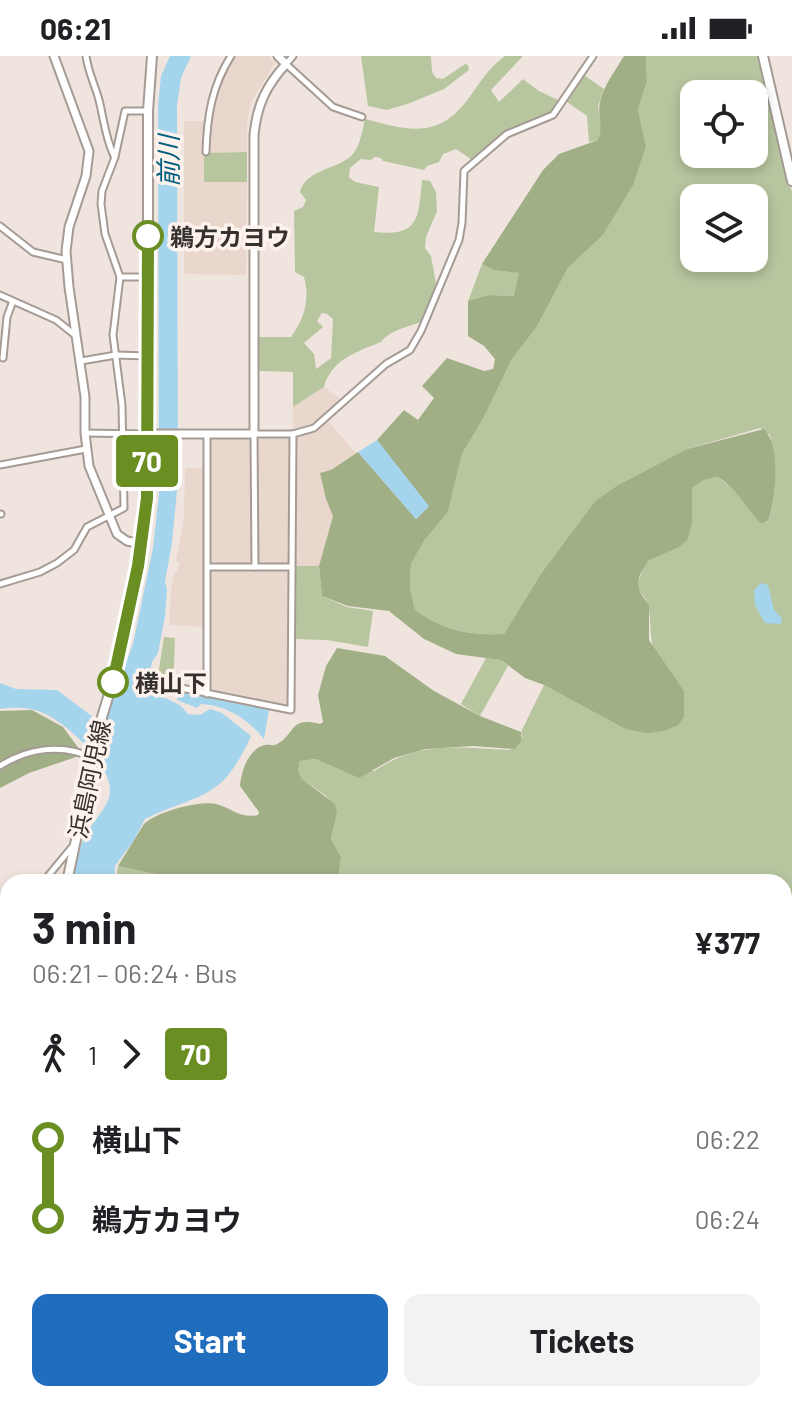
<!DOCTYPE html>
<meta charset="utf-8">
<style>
body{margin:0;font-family:Barlow,"Noto Sans JP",sans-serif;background:#f2f2f2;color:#202124;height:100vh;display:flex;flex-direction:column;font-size:30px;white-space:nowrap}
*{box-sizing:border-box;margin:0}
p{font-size:26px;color:#757577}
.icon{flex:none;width:44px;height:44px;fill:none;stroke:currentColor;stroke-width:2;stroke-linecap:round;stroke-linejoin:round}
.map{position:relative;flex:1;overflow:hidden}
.details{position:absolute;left:0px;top:818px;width:792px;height:528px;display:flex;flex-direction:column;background:#fff;border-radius:24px 24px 0 0;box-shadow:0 4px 12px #0003}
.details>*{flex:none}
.badge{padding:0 16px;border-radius:6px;font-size:28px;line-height:52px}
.buttons{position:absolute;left:680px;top:24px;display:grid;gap:16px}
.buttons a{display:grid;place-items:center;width:88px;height:88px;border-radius:16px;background:#fff;box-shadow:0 4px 12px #0003;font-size:40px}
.map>.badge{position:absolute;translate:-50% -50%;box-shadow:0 0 0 4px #fff}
.legs{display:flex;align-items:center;gap:12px;height:88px;padding:0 32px;font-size:26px}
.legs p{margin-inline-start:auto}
.overview{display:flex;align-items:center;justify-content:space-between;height:136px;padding:0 32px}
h1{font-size:44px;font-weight:700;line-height:60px}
.action{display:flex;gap:16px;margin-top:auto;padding:16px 32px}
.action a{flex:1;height:92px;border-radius:16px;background:#206dbd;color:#fff;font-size:32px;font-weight:700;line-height:92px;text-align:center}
.action a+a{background:#f2f2f2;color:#202124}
ul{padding:0 32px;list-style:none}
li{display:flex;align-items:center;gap:28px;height:80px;font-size:30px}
li i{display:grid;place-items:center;width:12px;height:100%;margin:0 10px;background:currentColor}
li i::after{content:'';width:20px;height:20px;margin:-10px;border:6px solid;border-radius:50%;background:#fff}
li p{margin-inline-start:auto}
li:first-child i{background:linear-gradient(#0000 50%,currentColor 0)}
li:last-child i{background:linear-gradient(currentColor 50%,#0000 0)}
.status{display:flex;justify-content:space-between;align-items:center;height:56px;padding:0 40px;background:#fff;direction:ltr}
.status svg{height:22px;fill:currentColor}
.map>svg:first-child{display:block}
</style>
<div class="status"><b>06:21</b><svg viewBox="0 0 49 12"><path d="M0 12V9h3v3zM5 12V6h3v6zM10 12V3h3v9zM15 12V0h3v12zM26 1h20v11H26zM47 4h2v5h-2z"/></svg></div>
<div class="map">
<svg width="792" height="1346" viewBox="0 0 792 1346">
<rect width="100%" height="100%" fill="#f0e5de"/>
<!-- built -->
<g fill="#e9d6cc">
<polygon points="232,0 269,0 275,7 251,46 247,67 247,96 205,97 205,126 247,126 246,219 184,218 184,65 207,65 211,45"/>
<polygon points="324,331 346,347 328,365 356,397 331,414 326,443 333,460 319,510 294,510 291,652 204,634 204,571 169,569 171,535 174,516 178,515 179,506 176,505 184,462 185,412 205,412 205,374 293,375 293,351"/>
</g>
<!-- green -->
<g fill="#b8c6a0" fill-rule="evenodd">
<polygon points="361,0 431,0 432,16 436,22 443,23 465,8 468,9 469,14 444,33 410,47 387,54 368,50"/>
<path d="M505,0H523L491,34L499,46L523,23L539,35L560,45L552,56L512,72L472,104L456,93L443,98L439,106L427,110L424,114L383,105L381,102L375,101L371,104L361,103L350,112L349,121L355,126L379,131L374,176C420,181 418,162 422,124L430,125L436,136L437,155L426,181L425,192L431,200L436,227L423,265C411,270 396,273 387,280C378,287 386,284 376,288C354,297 331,305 324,331L293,351V316L258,315V281H291C305,262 310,243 304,221L295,216L294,155L303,151L306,144L300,136C306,113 336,114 351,100C360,92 362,75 365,63C407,74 438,84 468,43C480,27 488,12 505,0ZM322,257L327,258L333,263L331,302L316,313L314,298L304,287L323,271L317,265Z"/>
<path d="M646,0H758L785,118L792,135V1007L784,1004V826H338L341,801L331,783L337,757L326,740L302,723L298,715L300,705L316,703L333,710L374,715C421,684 457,692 510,694L522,680L521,676L544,629L625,673L655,595C646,576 656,552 640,536L638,527L643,511L648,505L670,495L692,468V432L704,424L718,421L739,438L756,462L768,466C778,437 775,408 770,379L760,372L687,393L595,445L540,519L504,578C471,580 443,574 415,554L410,532L411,508L424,485L448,456L462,398L484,361L512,303L536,272L568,212L602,180L646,90L638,54L647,25ZM694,38H754V98H694ZM694,142H754V202H694Z"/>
<polygon points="584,19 604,33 598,50 602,76 598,84 589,86 587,60 567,46"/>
<polygon points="247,96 247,126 204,126 204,97"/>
<polygon points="482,208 494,214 520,217 515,240 488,239 468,245"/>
<polygon points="294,510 319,510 322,540 347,551 373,555 368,591 327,584 292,583"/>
<polygon points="164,581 175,582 173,638 156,632"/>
<polygon points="486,602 501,604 508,610 480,660 461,648"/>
<polygon points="118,810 160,819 175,826 116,826"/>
</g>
<!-- forest -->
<g fill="#a0af85">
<path d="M624,0H646L647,25L638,54L646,90L633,129L602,180L568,212L536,272L512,303L484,361L462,398L448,456L424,485L411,508L410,532L415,554C443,574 470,580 504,578L540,519L595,445L617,430L687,393L764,373C781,389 776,444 768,465L760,467C745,450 737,433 718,421L704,424L692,432V468L687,484L679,491L648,505L640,518L638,527L640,536L649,550V584L684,635V661L678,669L664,675L647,677L625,673L544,629L525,622L501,604L456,598L424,583L389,555L348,550L322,540L319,510L333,460L326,443L320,417L331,414L358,396L416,463L428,451L377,384L404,354L418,364L434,342L422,330L447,302L484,315L493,313L495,303L484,290L468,280V245L488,239L514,240L519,217L494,214L482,208L543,114L559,98L598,84C604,71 597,60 600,46C604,29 615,15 624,0Z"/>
<path d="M337,592L385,600L434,635L480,660L521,676V685L515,693L473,690L426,693L394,702L359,722L316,703L300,705L298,715L302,723L335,748L337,757L331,783L341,801L338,826H175L160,819L118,810L144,768C156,756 200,744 216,748C232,752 240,763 258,759L259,756L240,730C241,716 248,693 265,689C272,688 271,691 277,688C296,678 289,660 320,668L323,666L318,639L326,610Z"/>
<polygon points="32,654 63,671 80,694 76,701 29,717 0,732 0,655"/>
<polygon points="8,993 8,1338 595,1338 595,1346 0,1346 0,998"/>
<polygon points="784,1004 792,1007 792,1128 788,1118 784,1115"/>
</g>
<!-- water -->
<g fill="#a5d5ed">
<path d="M170,0H191L181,22L177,49L178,424L172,487L165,526L167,533L165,561L158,597L152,606L147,632L181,650L188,658L200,659L210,653L222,657L251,680C221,746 203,735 145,763L134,784L115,810L114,826H72C75,811 79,792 86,778C93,765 110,750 110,735C111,709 66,666 43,657C31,651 13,651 0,653V627L16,633L57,634L105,670L112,637L117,630L133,588L153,492L159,437L158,50L161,20Z"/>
<polygon points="377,384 429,450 416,463 358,396"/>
<polygon points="761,527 768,529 774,554 782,562 781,568 765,567 755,549 754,534"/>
<path d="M179,635L269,654L264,683C248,663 226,649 201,648L197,652L177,644Z"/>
<polygon points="784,1217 792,1230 792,1346 635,1346 629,1338 784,1338"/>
</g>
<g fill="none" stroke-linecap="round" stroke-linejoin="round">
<defs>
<g id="minor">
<path d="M86,0C88,16 95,29 99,44C104,64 105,81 114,100"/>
<polyline points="293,0 286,8 333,51 362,61"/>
<path d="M206,96C207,60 212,30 231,0"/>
<polyline points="0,170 33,196 67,204"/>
<polyline points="120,221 148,221"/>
<polyline points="0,239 56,264 75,279"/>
<polyline points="3,302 7,261 13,245"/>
<polyline points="81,305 116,299 148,300"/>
<polyline points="85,377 148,378"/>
<polyline points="207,378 207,638"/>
<polyline points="0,409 86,393"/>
<polyline points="0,458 1,458"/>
<polyline points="208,511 291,511"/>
<polyline points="255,511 254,378 293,378 314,372 386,308 410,294 421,275 459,184 462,167 464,115 507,78 553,59 593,0"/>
<polyline points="0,528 40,516 57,507 74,494 87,471 124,452 122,349 113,279 120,221 105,178 101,148 102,135 115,101 125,55 147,55"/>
<polyline points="176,631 291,654 293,378"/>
<path d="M0,710C28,692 63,687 93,702"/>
<polyline points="43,826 72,791"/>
</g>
<g id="tertiary">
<polyline points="54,0 89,95 86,120 69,171 66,195 69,231 85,341 85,377 89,410 117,478 127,485 142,488"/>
<path d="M148,378H254V79C257,49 266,30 286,8L278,0"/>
</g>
<g id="primary">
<polyline points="763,0 792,125"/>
<polyline points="67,826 102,661 119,605 145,466 148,378 148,55 152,0"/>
<polyline points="615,1338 623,1346"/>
</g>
</defs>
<!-- minor casing -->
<use href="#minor" stroke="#a59b95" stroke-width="9"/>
<!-- tertiary casing -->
<use href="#tertiary" stroke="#a59b95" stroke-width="11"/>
<!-- primary casing -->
<use href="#primary" stroke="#a59b95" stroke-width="12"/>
<!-- minor -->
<use href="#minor" stroke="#fff" stroke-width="5"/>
<!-- tertiary -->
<use href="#tertiary" stroke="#fff" stroke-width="7"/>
<!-- primary -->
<use href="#primary" stroke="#fff" stroke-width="8"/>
</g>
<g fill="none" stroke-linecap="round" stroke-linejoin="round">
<defs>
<polyline id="line-1" points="113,626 138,510 147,442 148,180"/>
</defs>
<!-- line-1 casing -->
<use href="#line-1" stroke="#fff" stroke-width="18"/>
<!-- line-1 -->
<use href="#line-1" stroke="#6b8e23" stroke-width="12"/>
</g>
<!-- markers -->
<g fill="#fff" stroke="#6b8e23" stroke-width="4">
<circle cx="148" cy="180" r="14"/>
<circle cx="113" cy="626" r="14"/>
</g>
<g text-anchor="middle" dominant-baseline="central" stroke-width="7" stroke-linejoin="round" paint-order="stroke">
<!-- stop labels -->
<g font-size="24" font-weight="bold" fill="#35312f" stroke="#fdf2ec" text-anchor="start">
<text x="170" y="180">鵜方カヨウ</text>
<text x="135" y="626">横山下</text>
</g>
<!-- street labels -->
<g font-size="24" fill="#35312f" stroke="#fdf2ec">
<text transform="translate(89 723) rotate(-78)">浜島阿児線</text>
</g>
<!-- water labels -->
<g font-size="26" font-style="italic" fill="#005e7e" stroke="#fdf2ec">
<text transform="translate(167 105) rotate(-90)">前川</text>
</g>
</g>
</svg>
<div class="buttons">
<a><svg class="icon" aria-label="locate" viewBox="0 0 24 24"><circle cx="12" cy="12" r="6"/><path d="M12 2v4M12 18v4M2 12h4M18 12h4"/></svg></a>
<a><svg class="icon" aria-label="layers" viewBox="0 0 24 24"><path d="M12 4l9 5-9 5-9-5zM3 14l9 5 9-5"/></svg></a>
</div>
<b class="badge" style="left:147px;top:405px;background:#6b8e23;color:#fff">70</b>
<section class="details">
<div class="overview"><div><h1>3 min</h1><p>06:21 – 06:24 · Bus</p></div><b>¥377</b></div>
<div class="legs"><svg class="icon" aria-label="walk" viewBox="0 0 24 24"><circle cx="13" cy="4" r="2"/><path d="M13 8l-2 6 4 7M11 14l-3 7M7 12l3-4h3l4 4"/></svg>1<svg class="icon" aria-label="forward" viewBox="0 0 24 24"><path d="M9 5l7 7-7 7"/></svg><b class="badge" style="background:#6b8e23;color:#fff">70</b></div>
<ul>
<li><i style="color:#6b8e23"></i><b>横山下</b><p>06:22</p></li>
<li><i style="color:#6b8e23"></i><b>鵜方カヨウ</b><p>06:24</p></li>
</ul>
<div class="action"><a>Start</a><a>Tickets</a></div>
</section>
</div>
